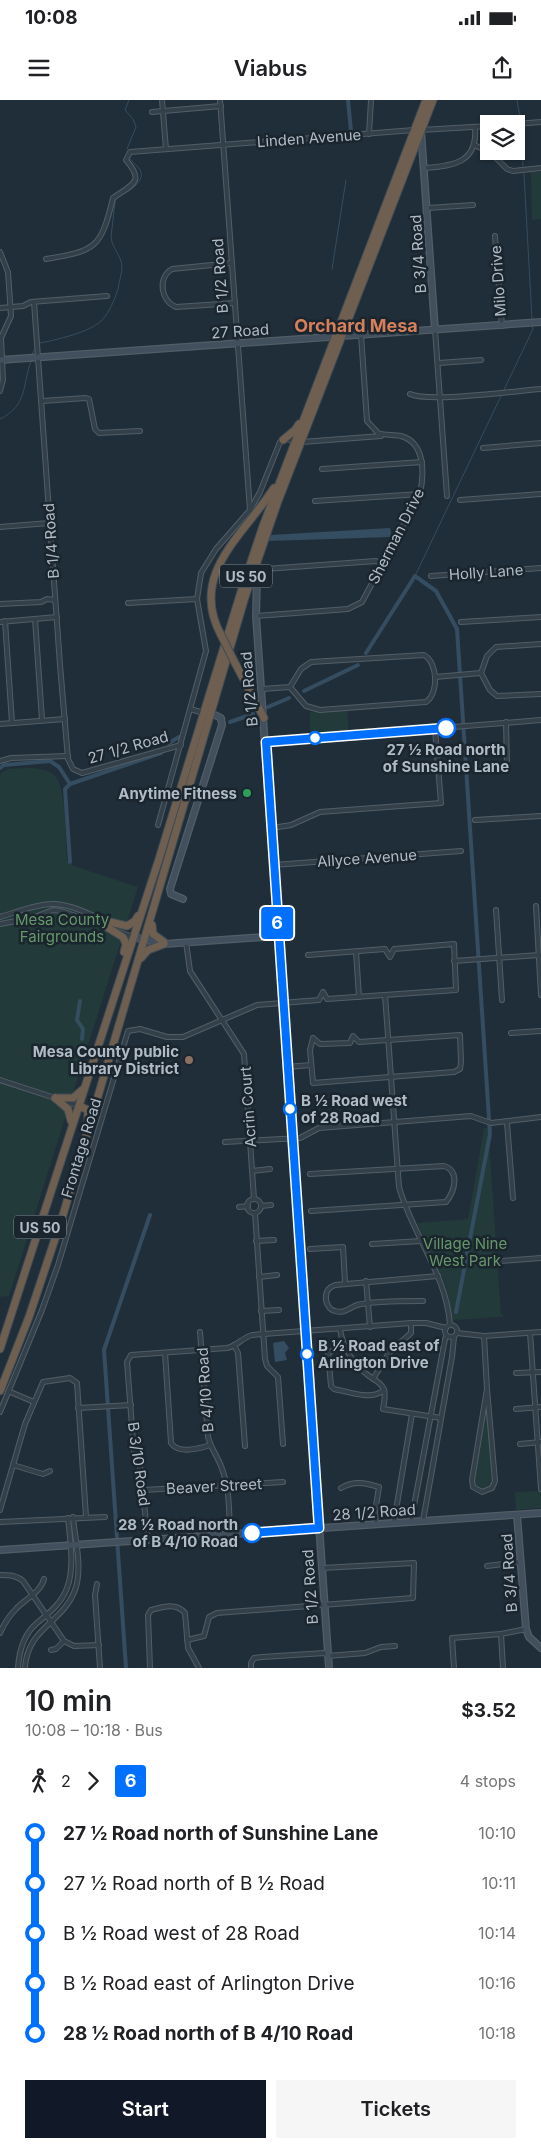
<!DOCTYPE html>
<meta charset="utf-8">
<style>
body{margin:0;font-family:Inter,sans-serif;background:#f6f6f6;color:#202124;height:100vh;display:flex;flex-direction:column;font-size:19px;white-space:nowrap}
*{box-sizing:border-box;margin:0}
p{font-size:16px;color:#757577}
.icon{flex:none;width:28px;height:28px;fill:none;stroke:currentColor;stroke-width:2;stroke-linecap:round;stroke-linejoin:round}
.map{position:relative;height:1568px;overflow:hidden}
.details{display:flex;flex-direction:column;background:#fff;flex:1}
.details>*{flex:none}
.badge{padding:0 10px;border-radius:4px;font-size:18px;line-height:32px}
.controls{position:absolute;left:480px;top:15px;display:grid;gap:10px}
.controls a{display:grid;place-items:center;width:45px;height:45px;border-radius:0px;background:#fff;box-shadow:0 1px 4px #0004;font-size:25px}
.map>.badge{position:absolute;translate:-50% -50%;box-shadow:0 0 0 2px #fff}
.legs{display:flex;align-items:center;gap:8px;height:55px;padding:0 25px;font-size:16px}
.legs p{margin-inline-start:auto}
.head{display:flex;align-items:center;justify-content:space-between;height:85px;padding:0 25px}
h1{font-size:28px;font-weight:600;line-height:38px}
.cta{display:flex;gap:10px;margin-top:auto;padding:10px 25px}
.cta a{flex:1;height:58px;border-radius:0px;background:#111827;color:#fff;font-size:20px;font-weight:600;line-height:58px;text-align:center}
.cta a+a{background:#f6f6f6;color:#202124}
ul{padding:0 25px;list-style:none}
li{display:flex;align-items:center;gap:18px;height:50px;font-size:19px}
li i{display:grid;place-items:center;width:8px;height:100%;margin:0 6px;background:currentColor}
li i::after{content:'';width:12px;height:12px;margin:-6px;border:4px solid;border-radius:50%;background:#fff}
li p{margin-inline-start:auto}
li:first-child i{background:linear-gradient(#0000 50%,currentColor 0)}
li:last-child i{background:linear-gradient(currentColor 50%,#0000 0)}
.status{display:flex;justify-content:space-between;align-items:center;height:35px;padding:0 25px;background:#fff;direction:ltr}
.status svg{height:14px;fill:currentColor}
header{display:flex;justify-content:space-between;align-items:center;height:65px;padding:0 25px;background:#fff;font-size:22px;font-weight:600}
.map>svg:first-child{display:block}
</style>
<div class="status"><b>10:08</b><svg viewBox="0 0 49 12"><path d="M0 12V9h3v3zM5 12V6h3v6zM10 12V3h3v9zM15 12V0h3v12zM26 1h20v11H26zM47 4h2v5h-2z"/></svg></div>
<header><svg class="icon" aria-label="menu" viewBox="0 0 24 24"><path d="M4 6h16M4 12h16M4 18h16"/></svg>Viabus<svg class="icon" aria-label="share" viewBox="0 0 24 24"><path d="M12 15V3M7 8l5-5 5 5M5 13v7h14v-7"/></svg></header>
<div class="map">
<svg width="541" height="1568" viewBox="0 0 541 1568">
<rect width="100%" height="100%" fill="#202e39"/>
<!-- green -->
<g fill="#223a39">
<polygon points="531,72 541,72 541,119 532,120"/>
<polygon points="347,608 349,635 310,634 310,612"/>
<path d="M24,668C33,668 46,668 54,675C67,686 65,741 67,760L74,766L138,787L9,1196L0,1197V674L8,669Z"/>
<polygon points="484,1028 488,1028 501,1214 503,1214 503,1217 452,1220 446,1186 417,1123 468,1119"/>
<polygon points="486,1301 493,1378 493,1384 489,1389 481,1391 475,1387 473,1381"/>
<polygon points="541,1391 541,1408 516,1410 515,1392"/>
</g>
<!-- water -->
<g fill="#344d60">
<polygon points="390,428 392,437 268,441 270,435"/>
<polygon points="284,1241 289,1248 285,1253 287,1260 275,1262 273,1243"/>
</g>
<g fill="none" stroke-linecap="round" stroke-linejoin="round">
<!-- stream -->
<g stroke="#344d60" stroke-width="1">
<polyline points="517,0 520,18"/>
<polyline points="521,28 523,66"/>
<polyline points="127,49 136,27 133,19 125,10 129,0"/>
<polyline points="524,74 532,219"/>
<polyline points="332,169 346,80"/>
<path d="M40,243C56,240 91,232 102,220C109,213 115,199 118,189C119,181 122,174 122,166C121,155 112,148 111,137L115,102L116,99C124,93 147,83 140,70C138,66 132,62 129,58"/>
<polyline points="32,254 36,247"/>
<path d="M0,319C28,305 22,286 31,261"/>
<polyline points="415,476 533,229 532,226"/>
</g>
<!-- canal -->
<g stroke="#344d60" stroke-width="4">
<polyline points="348,0 351,31"/>
<polyline points="366,553 415,476 436,491 457,529 490,1034 456,1212"/>
<polyline points="304,591 358,565"/>
<polyline points="268,607 289,598"/>
<polyline points="230,622 253,614"/>
<polyline points="169,643 179,637"/>
<polyline points="0,668 4,665 50,661 59,667 70,684"/>
<polyline points="70,762 65,689 70,684 161,653"/>
<polyline points="80,901 77,920 83,929 82,939"/>
<polyline points="126,1568 104,1250 150,1115"/>
</g>
<defs>
<g id="street">
<polyline points="162,0 166,49"/>
<polyline points="220,0 250,410"/>
<polyline points="152,12 221,6"/>
<polyline points="516,24 541,22"/>
<polyline points="421,30 489,26"/>
<polyline points="369,34 371,0"/>
<polyline points="474,45 490,52 507,69 513,71 541,68"/>
<path d="M425,68C453,66 478,63 475,27"/>
<polyline points="428,108 473,105"/>
<polyline points="495,136 502,226"/>
<polyline points="0,152 8,172 11,216 0,240"/>
<path d="M46,159C96,151 101,148 113,98C133,84 145,82 126,60L130,52L414,30"/>
<path d="M232,163L172,169C157,178 161,201 176,207L235,203"/>
<polyline points="34,202 60,565 68,659 73,669 82,673 181,645"/>
<polyline points="0,208 23,206 31,202 107,196"/>
<polyline points="435,230 447,396"/>
<polyline points="439,263 481,260"/>
<polyline points="0,291 3,280 1,238"/>
<path d="M410,294C430,303 514,291 541,289"/>
<polyline points="42,301 86,298 89,299 95,329 99,333 140,331"/>
<polyline points="302,342 381,336"/>
<polyline points="483,348 541,343"/>
<polyline points="322,369 422,362"/>
<polyline points="460,400 541,394"/>
<polyline points="315,401 420,394"/>
<polyline points="0,427 49,423"/>
<polyline points="257,476 265,469 376,461 383,464"/>
<polyline points="431,476 541,468"/>
<polyline points="128,503 197,499"/>
<polyline points="0,504 41,502 47,499 55,500"/>
<path d="M256,516L348,509L362,502L420,394C424,375 426,343 401,336C394,334 386,336 378,333L367,321L361,235"/>
<polyline points="35,519 42,620"/>
<polyline points="5,521 12,623"/>
<polyline points="0,522 57,517"/>
<polyline points="461,522 541,517"/>
<polyline points="481,573 487,556 496,547 541,544"/>
<polyline points="481,573 490,590 497,596 541,594"/>
<polyline points="435,577 481,573"/>
<path d="M262,589L290,587L301,569L311,562L424,555C438,563 439,593 426,602L320,610L306,606L290,587"/>
<polyline points="190,609 204,613"/>
<polyline points="0,624 65,619"/>
<polyline points="266,642 541,620"/>
<polyline points="0,661 11,658 68,656"/>
<polyline points="474,668 507,666 506,622"/>
<polyline points="475,720 541,716"/>
<polyline points="158,725 206,551 197,499 201,473 216,449 250,410 260,392 280,342 287,339 295,341"/>
<polyline points="272,728 291,725 320,712 441,703 435,629"/>
<polyline points="274,765 461,751"/>
<polyline points="536,806 541,895"/>
<polyline points="496,810 502,900"/>
<path d="M0,817C17,812 36,804 53,804C71,804 90,815 106,821"/>
<polyline points="0,824 32,818 53,810 61,811 105,826"/>
<polyline points="119,832 133,837"/>
<polyline points="186,842 190,871 244,954 254,1099"/>
<polyline points="356,852 359,897"/>
<polyline points="454,861 539,855"/>
<path d="M385,895L399,1087C412,1134 447,1175 450,1225"/>
<polyline points="511,933 541,931"/>
<polygon points="460,935 461,962 460,969 454,972 313,983 310,950 313,938 320,944 350,943 353,936 359,942"/>
<polyline points="287,967 311,965"/>
<polyline points="0,980 55,998"/>
<polyline points="62,1000 79,1006"/>
<polyline points="507,1023 513,1098"/>
<polyline points="225,1042 300,1038 319,1028 471,1016 491,1023 541,1017"/>
<polyline points="252,1071 270,1069"/>
<path d="M310,1074L444,1066C460,1071 455,1091 446,1102L311,1111"/>
<circle cx="254" cy="1106" r="7"/>
<polyline points="261,1106 271,1105"/>
<polyline points="239,1107 248,1106"/>
<polyline points="255,1113 265,1259 267,1266 278,1277 283,1344"/>
<polyline points="256,1141 274,1140"/>
<polyline points="372,1144 421,1141"/>
<polyline points="310,1149 343,1147 345,1183"/>
<polyline points="501,1161 541,1158"/>
<polyline points="259,1177 277,1175"/>
<polyline points="366,1181 370,1227"/>
<path d="M423,1201C407,1201 372,1201 357,1205C349,1208 344,1214 335,1211C329,1210 325,1202 326,1196C326,1190 330,1187 335,1185L438,1176"/>
<polyline points="261,1211 279,1210"/>
<circle cx="451" cy="1231" r="6"/>
<path d="M340,1229C343,1249 353,1264 369,1276C374,1279 381,1283 384,1289C386,1295 384,1302 383,1309L441,1318"/>
<path d="M200,1232L208,1337C211,1348 217,1356 221,1366C230,1388 229,1412 230,1434"/>
<polyline points="457,1233 484,1236 541,1232"/>
<polyline points="530,1233 541,1389"/>
<polyline points="484,1236 487,1289"/>
<polyline points="234,1245 238,1253 245,1346"/>
<path d="M343,1245L328,1253L331,1286L334,1289C350,1292 371,1301 384,1290"/>
<polyline points="344,1247 378,1245 389,1253"/>
<path d="M165,1253L171,1343C178,1354 199,1349 210,1345"/>
<polyline points="516,1273 541,1272"/>
<polyline points="373,1279 389,1253 411,1233 411,1223"/>
<polygon points="487,1289 495,1381 492,1388 482,1392 473,1387 472,1380"/>
<polyline points="8,1291 34,1302"/>
<polyline points="78,1308 131,1305"/>
<polyline points="516,1309 541,1307"/>
<polyline points="0,1312 42,1210 58,1165 128,931 140,929 167,937 183,937 257,905 319,900 323,892 327,899 456,890 454,844 394,849 390,857 385,849 308,855"/>
<polyline points="520,1344 541,1342"/>
<polyline points="13,1365 43,1374 50,1371"/>
<path d="M341,1388C355,1380 365,1383 379,1387L375,1412L376,1423"/>
<polyline points="144,1390 283,1382"/>
<polyline points="0,1410 25,1324 43,1282 70,1278 77,1283 86,1417"/>
<polyline points="423,1421 452,1257 454,1237"/>
<polyline points="0,1422 105,1417"/>
<polyline points="394,1422 412,1314"/>
<polyline points="411,1422 445,1239 447,1236"/>
<path d="M148,1440L140,1366L134,1353L127,1262L131,1255L227,1248C237,1246 242,1238 252,1235L411,1223H426L446,1228"/>
<polyline points="487,1466 521,1462"/>
<path d="M0,1475C9,1475 16,1475 23,1481L64,1541L74,1546L99,1545"/>
<polyline points="97,1484 95,1495 100,1568"/>
<path d="M0,1533C4,1524 9,1516 16,1509C25,1499 41,1492 44,1479"/>
<polyline points="501,1534 503,1568"/>
<polyline points="187,1540 204,1536 209,1517 217,1513 413,1498 414,1463 322,1468"/>
<polyline points="51,1550 56,1549 64,1541"/>
<path d="M18,1568C19,1551 24,1534 37,1523C50,1512 61,1504 67,1488C75,1467 70,1439 68,1418"/>
<path d="M25,1568C27,1528 63,1523 75,1490C83,1468 75,1440 73,1417"/>
<path d="M150,1568L148,1515L151,1510C162,1507 176,1502 185,1513L188,1548L199,1568"/>
<polyline points="251,1568 251,1563 254,1558 262,1557 325,1553 328,1556 365,1553 381,1547 395,1546"/>
<polyline points="454,1568 452,1538 501,1534 526,1529"/>
</g>
<g id="secondary">
<polyline points="421,30 435,230"/>
<polyline points="0,260 541,222"/>
<polyline points="257,476 256,516 329,1568"/>
<polyline points="183,799 171,794 170,789 222,625 221,618 211,613"/>
<polyline points="133,837 164,844 278,836"/>
<polyline points="517,1415 526,1529 529,1537 541,1548"/>
<polyline points="0,1450 541,1413"/>
</g>
<g id="highway">
<polyline points="283,340 295,330 299,324"/>
<path d="M221,535C188,474 244,435 274,388"/>
<polyline points="235,563 264,618"/>
<polyline points="106,821 127,826 135,821 138,816"/>
<polyline points="152,825 153,834 164,842"/>
<polyline points="105,826 123,837 126,844 124,852"/>
<polyline points="141,858 148,850 164,844"/>
<polyline points="55,998 68,1009 71,1021"/>
<polyline points="55,998 73,998 82,990"/>
<polyline points="79,1006 88,1010 88,1022"/>
<polyline points="0,1249 159,759 240,495 263,426 426,0"/>
<polyline points="0,1291 29,1217 63,1115 245,497 277,404 433,0"/>
</g>
</defs>
<!-- street casing -->
<use href="#street" stroke="#525e67" stroke-width="6"/>
<!-- secondary casing -->
<use href="#secondary" stroke="#525e67" stroke-width="8"/>
<!-- highway casing -->
<use href="#highway" stroke="#3f4b54" stroke-width="9"/>
<!-- street -->
<use href="#street" stroke="#344049" stroke-width="4"/>
<!-- secondary -->
<use href="#secondary" stroke="#424f5c" stroke-width="5.5"/>
<!-- highway -->
<use href="#highway" stroke="#6f5f51" stroke-width="7"/>
<defs>
<polyline id="highway-bridge" points="221,535 235,563"/>
</defs>
<!-- highway-bridge casing -->
<use href="#highway-bridge" stroke="#3f4b54" stroke-width="9" stroke-linecap="butt"/>
<!-- highway-bridge -->
<use href="#highway-bridge" stroke="#6f5f51" stroke-width="7"/>
</g>
<g fill="none" stroke-linecap="round" stroke-linejoin="round">
<defs>
<polyline id="line-1" points="252,1433 319,1428 266,642 446,628"/>
</defs>
<!-- line-1 casing -->
<use href="#line-1" stroke="#fff" stroke-width="11"/>
<!-- line-1 -->
<use href="#line-1" stroke="#0070ff" stroke-width="8"/>
</g>
<!-- markers -->
<g fill="#fff" stroke="#0070ff" stroke-width="2.5">
<circle cx="446" cy="628" r="9"/>
<circle cx="315" cy="638" r="6"/>
<circle cx="290" cy="1009" r="6"/>
<circle cx="307" cy="1254" r="6"/>
<circle cx="252" cy="1433" r="9"/>
</g>
<circle fill="#2e9e5b" stroke="#1a252e" stroke-width="2" cx="247" cy="693" r="5"/>
<circle fill="#8d6e63" stroke="#1a252e" stroke-width="2" cx="189" cy="960" r="5"/>
<g text-anchor="middle" dominant-baseline="central" stroke-width="5" stroke-linejoin="round" paint-order="stroke">
<!-- shield labels -->
<g fill="#1a252e" stroke="#828e98" stroke-width="1">
<rect x="220" y="464.5" width="52" height="23" rx="4"/>
<rect x="14" y="1115.5" width="52" height="23" rx="4"/>
</g>
<g font-size="14" font-weight="bold" fill="#afbbc6">
<text x="246" y="476">US 50</text>
<text x="40" y="1127">US 50</text>
</g>
<!-- street labels -->
<g font-size="15" fill="#afbbc6" stroke="#1a252e">
<text transform="translate(309 38) rotate(-4)">Linden Avenue</text>
<text transform="translate(418 154) rotate(-94)">B 3/4 Road</text>
<text transform="translate(220 176) rotate(-94)">B 1/2 Road</text>
<text transform="translate(498 181) rotate(-94)">Milo Drive</text>
<text transform="translate(240 231) rotate(-4)">27 Road</text>
<text transform="translate(396 436) rotate(-63)">Sherman Drive</text>
<text transform="translate(51 441) rotate(-94)">B 1/4 Road</text>
<text transform="translate(486 472) rotate(-4)">Holly Lane</text>
<text transform="translate(249 589) rotate(-95)">B 1/2 Road</text>
<text transform="translate(128 647) rotate(-16)">27 1/2 Road</text>
<text transform="translate(367 758) rotate(-4)">Allyce Avenue</text>
<text transform="translate(248 1007) rotate(-94)">Acrin Court</text>
<text transform="translate(81 1048) rotate(-73)">Frontage Road</text>
<text transform="translate(205 1290) rotate(-94)">B 4/10 Road</text>
<text transform="translate(139 1364) rotate(82)">B 3/10 Road</text>
<text transform="translate(214 1386) rotate(-3)">Beaver Street</text>
<text transform="translate(374 1412) rotate(-4)">28 1/2 Road</text>
<text transform="translate(509 1473) rotate(-94)">B 3/4 Road</text>
<text transform="translate(310 1487) rotate(-94)">B 1/2 Road</text>
</g>
<!-- stop labels -->
<g font-size="15" font-weight="bold" fill="#afbbc6" stroke="#1a252e" text-anchor="start">
<text x="446" y="649" text-anchor="middle">27 ½ Road north<tspan x="446" dy="17">of Sunshine Lane</tspan></text>
<text x="301" y="1000">B ½ Road west<tspan x="301" dy="17">of 28 Road</tspan></text>
<text x="318" y="1245">B ½ Road east of<tspan x="318" dy="17">Arlington Drive</tspan></text>
<text x="238" y="1424" text-anchor="end">28 ½ Road north<tspan x="238" dy="17">of B 4/10 Road</tspan></text>
</g>
<!-- poi labels -->
<g font-size="15" font-weight="bold" fill="#afbbc6" stroke="#1a252e" text-anchor="end">
<text x="237" y="693">Anytime Fitness</text>
<text x="179" y="951">Mesa County public<tspan x="179" dy="17">Library District</tspan></text>
</g>
<!-- park labels -->
<g font-size="15" fill="#66976a" stroke="#1a252e">
<text x="62" y="819">Mesa County<tspan x="62" dy="17">Fairgrounds</tspan></text>
<text x="465" y="1143">Village Nine<tspan x="465" dy="17">West Park</tspan></text>
</g>
<!-- quarter labels -->
<g font-size="18" font-weight="bold" fill="#d57f5b" stroke="#1a252e">
<text x="356" y="225">Orchard Mesa</text>
</g>
</g>
</svg>
<div class="controls">
<a><svg class="icon" aria-label="layers" viewBox="0 0 24 24"><path d="M12 4l9 5-9 5-9-5zM3 14l9 5 9-5"/></svg></a>
</div>
<b class="badge" style="left:277px;top:823px;background:#0070ff;color:#fff">6</b>
</div>
<section class="details">
<div class="head"><div><h1>10 min</h1><p>10:08 – 10:18 · Bus</p></div><b>$3.52</b></div>
<div class="legs"><svg class="icon" aria-label="walk" viewBox="0 0 24 24"><circle cx="13" cy="4" r="2"/><path d="M13 8l-2 6 4 7M11 14l-3 7M7 12l3-4h3l4 4"/></svg>2<svg class="icon" aria-label="forward" viewBox="0 0 24 24"><path d="M9 5l7 7-7 7"/></svg><b class="badge" style="background:#0070ff;color:#fff">6</b><p>4 stops</p></div>
<ul>
<li><i style="color:#0070ff"></i><b>27 ½ Road north of Sunshine Lane</b><p>10:10</p></li>
<li><i style="color:#0070ff"></i><span>27 ½ Road north of B ½ Road</span><p>10:11</p></li>
<li><i style="color:#0070ff"></i><span>B ½ Road west of 28 Road</span><p>10:14</p></li>
<li><i style="color:#0070ff"></i><span>B ½ Road east of Arlington Drive</span><p>10:16</p></li>
<li><i style="color:#0070ff"></i><b>28 ½ Road north of B 4/10 Road</b><p>10:18</p></li>
</ul>
<div class="cta"><a>Start</a><a>Tickets</a></div>
</section>
